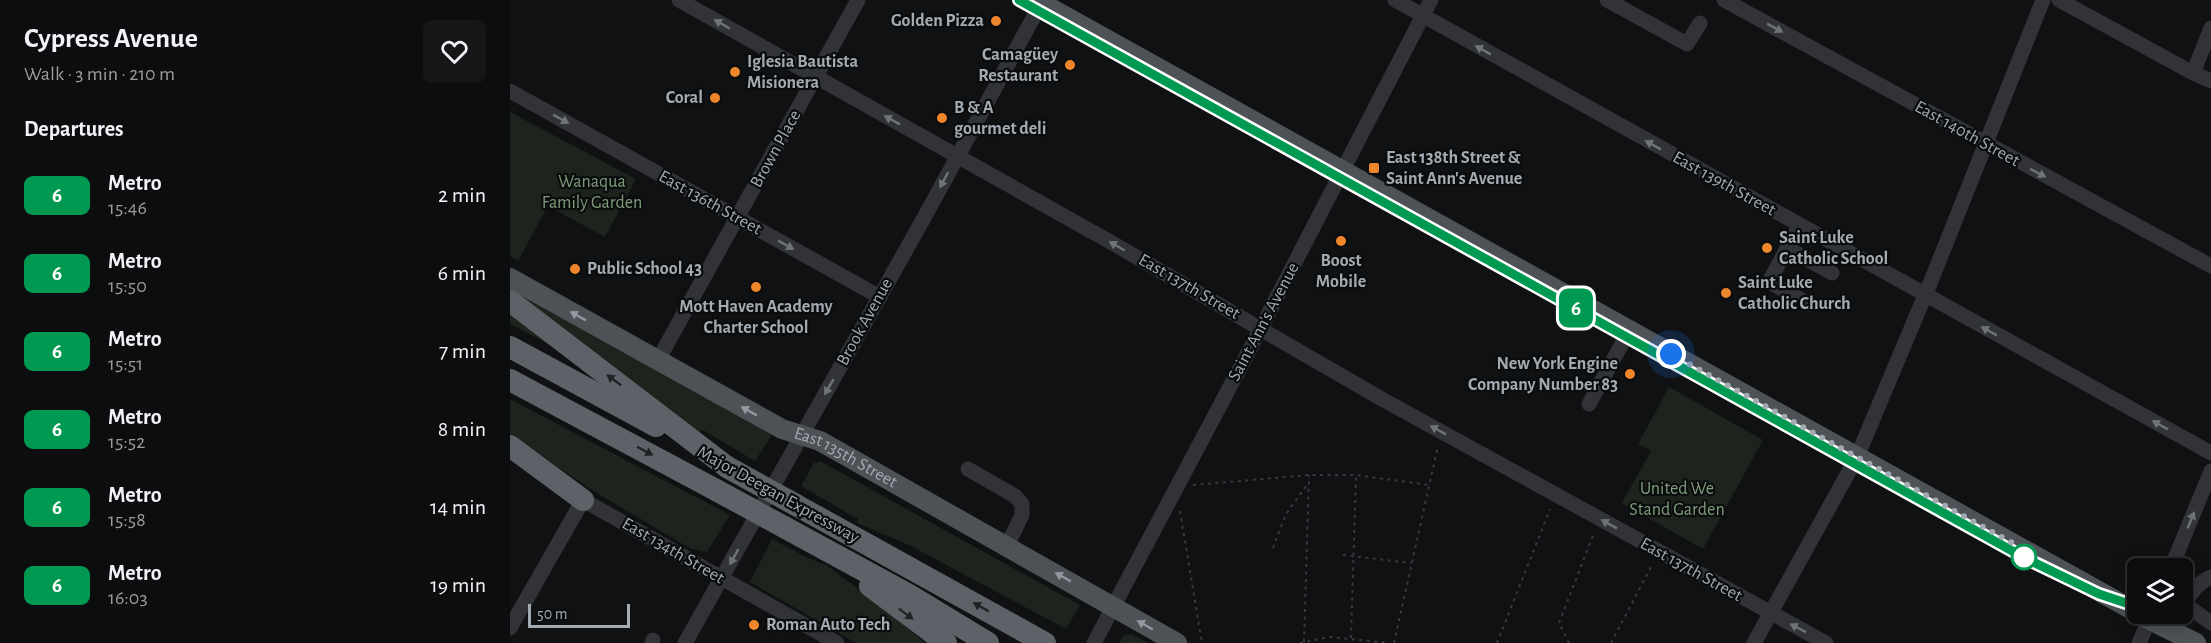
<!DOCTYPE html>
<meta charset="utf-8">
<style>
body{margin:0;font-family:"Alegreya Sans",sans-serif;background:#151617;color:#f1f3f6;height:100vh;display:flex;flex-direction:column;font-size:22px;white-space:nowrap}
*{box-sizing:border-box;margin:0}
p{font-size:20px;color:#9a9c9e}
.icon{flex:none;width:33px;height:33px;fill:none;stroke:currentColor;stroke-width:2;stroke-linecap:round;stroke-linejoin:round}
.map{position:relative;flex:1;overflow:hidden}
.side{display:flex;flex-direction:column;background:#0c0d0e;width:510px}
.side>*{flex:none}
.badge{padding:0 12px;border-radius:9px;font-size:21px;line-height:39px}
.controls{position:absolute;left:1617px;top:558px;display:grid;gap:12px}
.controls a{display:grid;place-items:center;width:66px;height:66px;border-radius:9px;background:#0c0d0e;box-shadow:0 3px 15px #0003,0 0 0 2px #2c2d2e;font-size:30px}
.scale{position:absolute;left:18px;bottom:15px;width:102px;box-sizing:border-box;padding-left:6px;border:3px solid #a2aab2;border-top:0;font-size:16px;line-height:21px;white-space:nowrap;color:#a2aab2;-webkit-text-stroke:4px #0b0c0d;paint-order:stroke}
.you{position:absolute;width:30px;height:30px;margin:-15px;border:4px solid #fff;border-radius:50%;background:#1a73e8;box-shadow:0 0 0 9px #1a73e833}
.map>.badge{position:absolute;translate:-50% -50%;box-shadow:0 0 0 3px #fff}
h2{padding:0 24px;font-size:22px;line-height:54px}
.round{display:grid;place-items:center;flex:none;width:63px;height:63px;border-radius:9px;background:#151617}
.headline{display:flex;align-items:center;justify-content:space-between;height:102px;padding:0 24px}
h1{font-size:28px;font-weight:700;line-height:45px}
ul{padding:0;list-style:none}
li{display:flex;align-items:center;gap:18px;height:78px;padding:0 24px}
li div{flex:1}
li b{display:block;font-size:22px}
li em{font-style:normal}
li .badge{min-width:66px;font-weight:700;text-align:center}
main{display:flex;flex:1;min-height:0}
.map>svg:first-child{display:block}
</style>
<main>
<section class="side">
<div class="headline"><div><h1>Cypress Avenue</h1><p>Walk · 3 min · 210 m</p></div><a class="round"><svg class="icon" aria-label="heart" viewBox="0 0 24 24"><path d="M12 20l-8-8c-3-5 5-10 8-4 3-6 11-1 8 4z"/></svg></a></div>
<h2>Departures</h2>
<ul>
<li><span class="badge" style="background:#009952;color:#fff">6</span><div><b>Metro</b><p>15:46</p></div><em>2 min</em></li>
<li><span class="badge" style="background:#009952;color:#fff">6</span><div><b>Metro</b><p>15:50</p></div><em>6 min</em></li>
<li><span class="badge" style="background:#009952;color:#fff">6</span><div><b>Metro</b><p>15:51</p></div><em>7 min</em></li>
<li><span class="badge" style="background:#009952;color:#fff">6</span><div><b>Metro</b><p>15:52</p></div><em>8 min</em></li>
<li><span class="badge" style="background:#009952;color:#fff">6</span><div><b>Metro</b><p>15:58</p></div><em>14 min</em></li>
<li><span class="badge" style="background:#009952;color:#fff">6</span><div><b>Metro</b><p>16:03</p></div><em>19 min</em></li>
</ul>
</section>
<div class="map">
<svg width="1701" height="643" viewBox="0 0 1701 643">
<rect width="100%" height="100%" fill="#101112"/>
<!-- green -->
<g fill="#1d241d">
<polygon points="0,112 126,179 95,237 38,206 8,261 0,256"/>
<polygon points="6,291 262,435 245,461 193,430 188,432 62,338"/>
<polygon points="0,308 40,345 0,324"/>
<polygon points="1159,387 1253,440 1193,549 1112,503 1141,451 1128,444"/>
<polygon points="0,399 220,515 197,552 181,549 82,490 0,434"/>
<polygon points="310,461 570,605 556,629 401,546 347,523 348,519 291,486 304,463"/>
<polygon points="262,539 298,558 316,565 367,603 415,643 346,643 240,582"/>
<polygon points="622,634 638,643 609,643 613,636"/>
</g>
<g fill="none" stroke-linecap="round" stroke-linejoin="round">
<!-- path -->
<g stroke="#373a3e" stroke-width="2" stroke-dasharray="3 4.5" stroke-linecap="butt">
<polyline points="683,485 799,475 846,475 919,485"/>
<polyline points="670,511 692,643"/>
<polyline points="763,548 776,514 799,482"/>
<polyline points="833,555 901,563"/>
<polyline points="841,638 846,476"/>
<polyline points="794,642 799,475"/>
<polyline points="790,643 819,637 879,643"/>
<polyline points="884,643 928,446"/>
<polyline points="987,643 1040,509"/>
<polyline points="1059,643 1049,623 1084,533"/>
<polyline points="1101,643 1142,565"/>
</g>
<!-- minor -->
<g stroke="#313337" stroke-width="15">
<polyline points="169,0 604,244 870,398 1316,643"/>
<polyline points="885,0 1701,453"/>
<polyline points="1097,0 1177,44 1190,23"/>
<polyline points="1214,0 1701,266"/>
<polyline points="1549,0 1683,73 1701,81"/>
<polyline points="1683,73 1701,28"/>
<polyline points="0,91 370,297"/>
<polyline points="1289,226 1259,282 1299,304"/>
<polyline points="1277,248 1322,273"/>
<polyline points="148,360 348,0"/>
<polyline points="1079,404 1119,331"/>
<polyline points="458,469 505,496 512,504 512,515 497,546"/>
<polyline points="66,496 327,643"/>
<polyline points="1661,568 1701,471"/>
<polyline points="1672,602 1701,623"/>
<path d="M1672,606C1679,596 1689,581 1701,577"/>
<polyline points="0,628 73,500"/>
<polyline points="1661,630 1669,614"/>
<polyline points="142,643 143,640"/>
<polyline points="175,643 415,216 533,0"/>
<polyline points="584,643 740,349 921,0"/>
<polyline points="1244,643 1347,457 1421,281 1533,0"/>
<polyline points="1629,643 1642,614"/>
</g>
<!-- major -->
<g stroke="#4e5156" stroke-width="20">
<polyline points="526,0 1628,613"/>
<path id="s1" d="M0,278L272,429L310,441L667,643"/>
<polyline points="1628,614 1686,643"/>
</g>
<!-- highway -->
<g stroke="#5e6268" stroke-width="22">
<polyline points="0,301 217,467"/>
<polyline points="0,347 146,426"/>
<polyline points="0,380 206,490"/>
<polyline points="0,446 73,500"/>
<polyline points="286,505 535,643"/>
<polyline points="274,527 399,595 478,643"/>
<polyline points="360,586 436,643"/>
</g>
<!-- highway-bridge -->
<g stroke="#5e6268" stroke-width="22">
<polyline points="217,467 286,505"/>
<polyline points="206,490 274,527"/>
</g>
</g>
<!-- one-way arrows -->
<defs><path id="oneway-solid" d="M-6-.8H1V-3.2L6.5 0L1 3.2V.8H-6Z" transform="scale(1.5)"/></defs>
<g fill="#6f747b">
<use href="#oneway-solid" transform="translate(212 24) rotate(-150)"/>
<use href="#oneway-solid" transform="translate(1265 28) rotate(29)"/>
<use href="#oneway-solid" transform="translate(973 50) rotate(-151)"/>
<use href="#oneway-solid" transform="translate(51 119) rotate(29)"/>
<use href="#oneway-solid" transform="translate(382 120) rotate(-151)"/>
<use href="#oneway-solid" transform="translate(1143 145) rotate(-151)"/>
<use href="#oneway-solid" transform="translate(1528 173) rotate(28)"/>
<use href="#oneway-solid" transform="translate(434 180) rotate(118)"/>
<use href="#oneway-solid" transform="translate(276 245) rotate(29)"/>
<use href="#oneway-solid" transform="translate(607 246) rotate(-150)"/>
<use href="#oneway-solid" transform="translate(1479 331) rotate(-151)"/>
<use href="#oneway-solid" transform="translate(319 387) rotate(120)"/>
<use href="#oneway-solid" transform="translate(1650 425) rotate(-151)"/>
<use href="#oneway-solid" transform="translate(928 430) rotate(-151)"/>
<use href="#oneway-solid" transform="translate(1681 520) rotate(-68)"/>
<use href="#oneway-solid" transform="translate(1099 524) rotate(-151)"/>
<use href="#oneway-solid" transform="translate(224 557) rotate(119)"/>
<use href="#oneway-solid" transform="translate(1288 628) rotate(-152)"/>
</g>
<g fill="#9198a0">
<use href="#oneway-solid" transform="translate(68 316) rotate(-151)"/>
<use href="#oneway-solid" transform="translate(239 411) rotate(-151)"/>
<use href="#oneway-solid" transform="translate(553 577) rotate(-151)"/>
<use href="#oneway-solid" transform="translate(635 625) rotate(-150)"/>
</g>
<g fill="#202224">
<use href="#oneway-solid" transform="translate(104 380) rotate(-143)"/>
<use href="#oneway-solid" transform="translate(135 451) rotate(28)"/>
<use href="#oneway-solid" transform="translate(471 607) rotate(-151)"/>
<use href="#oneway-solid" transform="translate(396 614) rotate(37)"/>
</g>
<g fill="none" stroke-linecap="round" stroke-linejoin="round">
<defs>
<polyline id="line" points="509,0 1515,558 1589,594 1628,607"/>
</defs>
<!-- line casing -->
<use href="#line" stroke="#fff" stroke-width="14"/>
<!-- line -->
<use href="#line" stroke="#009952" stroke-width="9"/>
<!-- walk -->
<polyline stroke="#a2aab2" stroke-width="6" stroke-dasharray="0 10.8" points="1161,354 1524,555 1514,557"/>
</g>
<!-- markers -->
<g fill="#ee862c" stroke="#0b0c0d" stroke-width="2">
<circle cx="486" cy="21" r="6"/>
<circle cx="560" cy="65" r="6"/>
<circle cx="225" cy="72" r="6"/>
<circle cx="205" cy="98" r="6"/>
<circle cx="432" cy="118" r="6"/>
<rect x="858" y="162" width="12" height="12" rx="3"/>
<circle cx="831" cy="241" r="6"/>
<circle cx="1257" cy="248" r="6"/>
<circle cx="65" cy="269" r="6"/>
<circle cx="246" cy="287" r="6"/>
<circle cx="1216" cy="293" r="6"/>
<circle cx="1120" cy="374" r="6"/>
<circle cx="244" cy="625" r="6"/>
</g>
<circle fill="#fff" stroke="#009952" stroke-width="3" cx="1514" cy="557" r="12"/>
<g text-anchor="middle" dominant-baseline="central" stroke-width="4.5" stroke-linejoin="round" paint-order="stroke">
<!-- poi labels -->
<g font-size="18" font-weight="bold" fill="#a2aab2" stroke="#0b0c0d" text-anchor="start">
<text x="474" y="21" text-anchor="end">Golden Pizza</text>
<text x="548" y="55" text-anchor="end">Camagüey<tspan x="548" dy="21">Restaurant</tspan></text>
<text x="237" y="62">Iglesia Bautista<tspan x="237" dy="21">Misionera</tspan></text>
<text x="193" y="98" text-anchor="end">Coral</text>
<text x="444" y="108">B &amp; A<tspan x="444" dy="21">gourmet deli</tspan></text>
<text x="876" y="158">East 138th Street &amp;<tspan x="876" dy="21">Saint Ann's Avenue</tspan></text>
<text x="1269" y="238">Saint Luke<tspan x="1269" dy="21">Catholic School</tspan></text>
<text x="831" y="261" text-anchor="middle">Boost<tspan x="831" dy="21">Mobile</tspan></text>
<text x="77" y="269">Public School 43</text>
<text x="1228" y="283">Saint Luke<tspan x="1228" dy="21">Catholic Church</tspan></text>
<text x="246" y="307" text-anchor="middle">Mott Haven Academy<tspan x="246" dy="21">Charter School</tspan></text>
<text x="1108" y="364" text-anchor="end">New York Engine<tspan x="1108" dy="21">Company Number 83</tspan></text>
<text x="256" y="625">Roman Auto Tech</text>
</g>
<!-- street labels -->
<g font-size="18" fill="#a2aab2" stroke="#0b0c0d">
<text transform="translate(1457 134) rotate(29)">East 140th Street</text>
<text transform="translate(266 149) rotate(-61)">Brown Place</text>
<text transform="translate(1214 184) rotate(29)">East 139th Street</text>
<text transform="translate(200 203) rotate(29)">East 136th Street</text>
<text transform="translate(679 287) rotate(30)">East 137th Street</text>
<text transform="translate(355 322) rotate(-61)">Brook Avenue</text>
<text transform="translate(754 322) rotate(-62)">Saint Ann's Avenue</text>
<text stroke="none"><textPath href="#s1" startOffset="381">East 135th Street</textPath></text>
<text transform="translate(268 495) rotate(29)">Major Deegan Expressway</text>
<text transform="translate(163 551) rotate(30)">East 134th Street</text>
<text transform="translate(1181 570) rotate(29)">East 137th Street</text>
</g>
<!-- park labels -->
<g font-size="18" fill="#7e9d79" stroke="#0b0c0d">
<text x="82" y="182">Wanaqua<tspan x="82" dy="21">Family Garden</tspan></text>
<text x="1167" y="489">United We<tspan x="1167" dy="21">Stand Garden</tspan></text>
</g>
</g>
</svg>
<div class="controls">
<a><svg class="icon" aria-label="layers" viewBox="0 0 24 24"><path d="M12 4l9 5-9 5-9-5zM3 14l9 5 9-5"/></svg></a>
</div>
<div class="scale">50 m</div>
<div class="you" style="left:1161px;top:354px"></div>
<b class="badge" style="left:1066px;top:308px;background:#009952;color:#fff">6</b>
</div>
</main>
